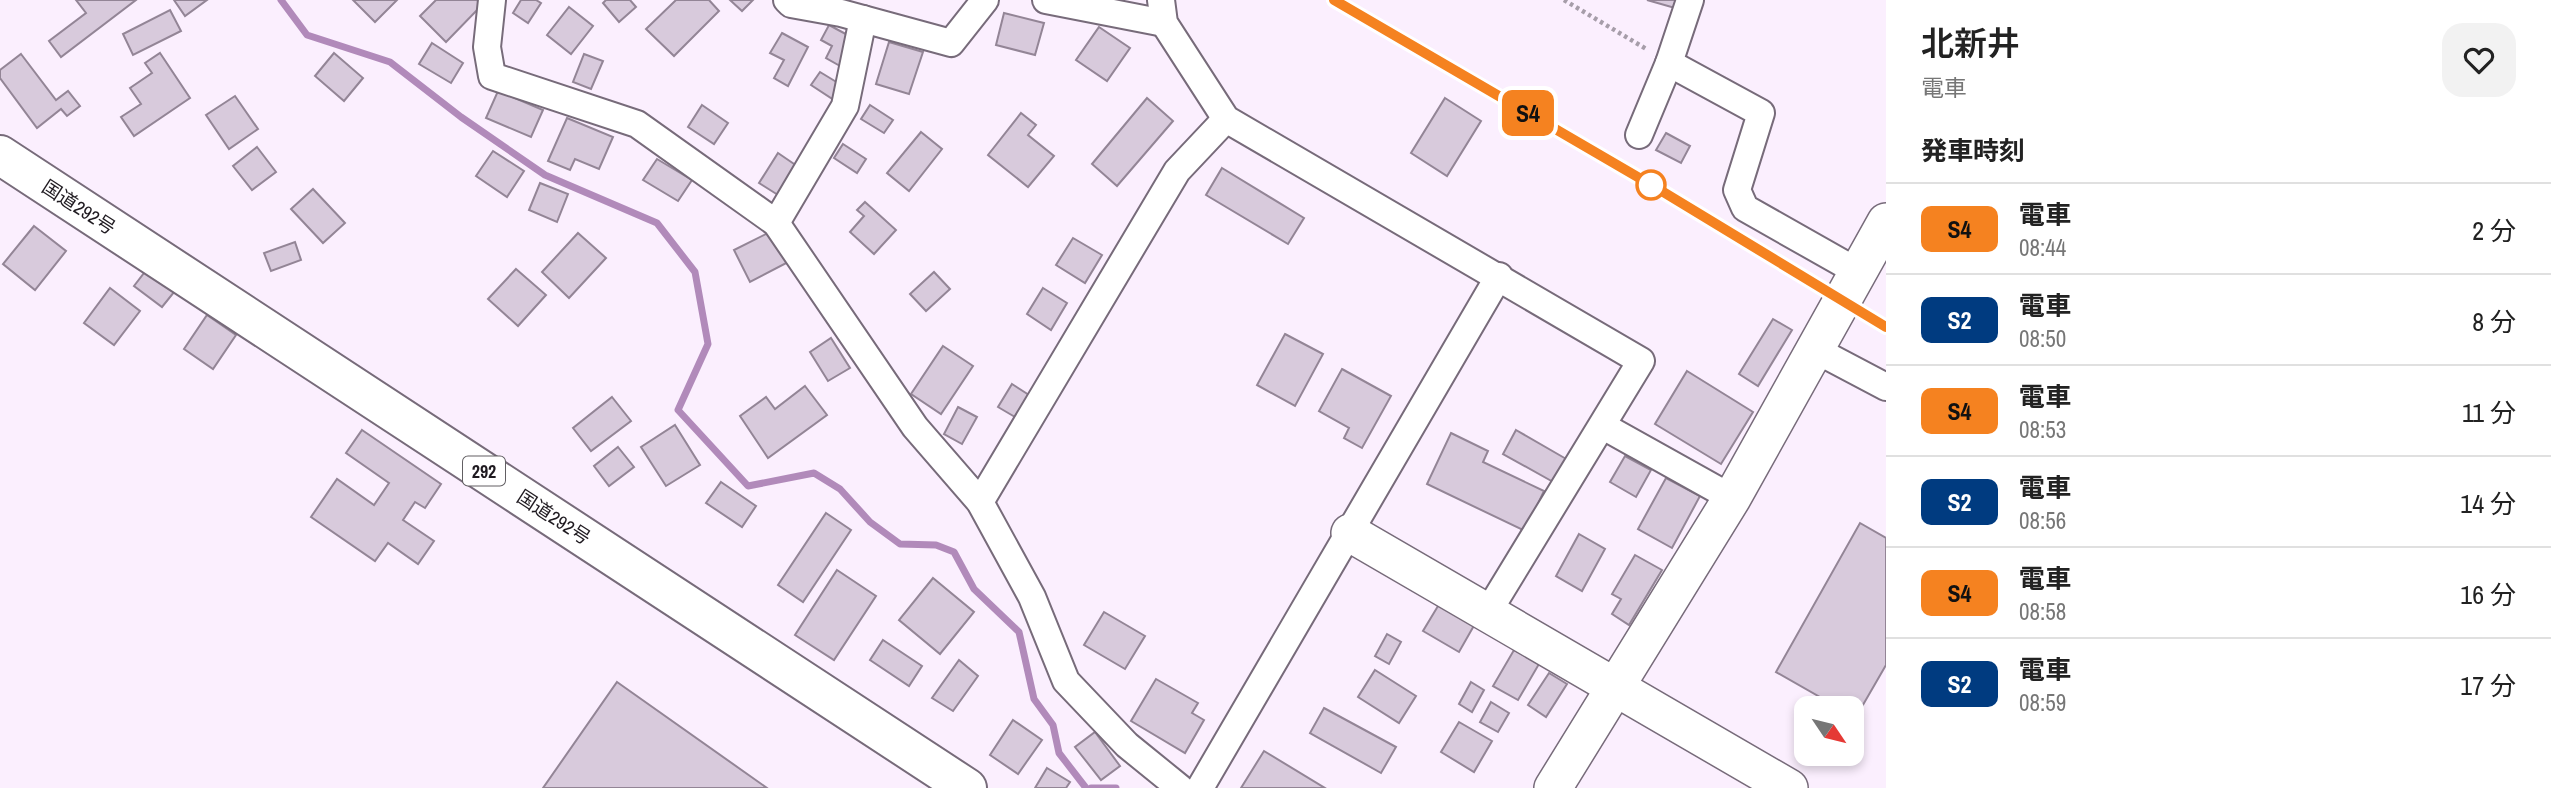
<!DOCTYPE html>
<html lang="ja">
<meta charset="utf-8">
<style>
body{margin:0;font-family:"Archivo Narrow","Noto Sans JP",sans-serif;background:#f2f2f2;color:#222;height:100vh;display:flex;flex-direction:column;font-size:26px;white-space:nowrap}
*{box-sizing:border-box;margin:0}
p{font-size:23px;color:#767676}
.icon{flex:none;width:38px;height:38px;fill:none;stroke:currentColor;stroke-width:2;stroke-linecap:round;stroke-linejoin:round}
.map{position:relative;flex:1;overflow:hidden}
.details{display:flex;flex-direction:column;background:#fff;width:665px}
.details>*{flex:none}
.badge{padding:0 14px;border-radius:10px;font-size:24px;line-height:46px}
.needle{width:46px;rotate:125deg}
.buttons{position:absolute;left:1794px;top:696px;display:grid;gap:14px}
.buttons a{display:grid;place-items:center;width:70px;height:70px;border-radius:14px;background:#fff;box-shadow:0 4px 10px #0003;font-size:35px}
.map>.badge{position:absolute;translate:-50% -50%;box-shadow:0 0 0 4px #fff}
h2{padding:0 35px;font-size:26px;line-height:63px}
.round{display:grid;place-items:center;flex:none;width:74px;height:74px;border-radius:21px;background:#f2f2f2}
.headline{display:flex;align-items:center;justify-content:space-between;height:119px;padding:0 35px}
h1{font-size:33px;font-weight:600;line-height:52px}
ul{padding:0;list-style:none}
li{display:flex;align-items:center;gap:21px;height:91px;padding:0 35px;border-top:2px solid #e0e0e0}
li div{flex:1}
li b{display:block;font-size:26px}
li em{font-style:normal}
li .badge{min-width:77px;font-weight:700;text-align:center}
main{display:flex;flex:1;min-height:0}
.map>svg:first-child{display:block}
</style>
<main>
<div class="map">
<svg width="1886" height="788" viewBox="0 0 1886 788">
<rect width="100%" height="100%" fill="#fbeffe"/>
<g fill="none" stroke-linecap="round" stroke-linejoin="round">
<!-- stream -->
<g stroke="#b18aba" stroke-width="7">
<polyline points="281,0 307,35 390,62 461,117 545,175 657,223 695,272 708,344 678,410 748,486 814,473 840,489 870,522 900,544 936,545 954,552 974,589 1019,632 1034,699 1053,725 1059,753 1086,788"/>
<polyline points="1091,788 1116,788"/>
</g>
</g>
<!-- building -->
<g fill="#d8cadc" stroke="#938596" stroke-width="2">
<polygon points="76,0 136,0 61,57 49,41 86,13"/>
<polygon points="174,0 207,0 185,16"/>
<polygon points="353,0 397,0 375,22"/>
<polygon points="436,0 477,0 482,5 446,42 420,16"/>
<polygon points="521,0 536,0 541,3 528,23 513,13"/>
<polygon points="606,0 630,0 636,7 619,22 603,3"/>
<polygon points="676,0 709,0 719,11 674,56 646,29"/>
<polygon points="730,0 753,0 742,11"/>
<polygon points="1647,0 1677,0 1675,8"/>
<polygon points="569,7 593,26 571,54 547,35"/>
<polygon points="170,10 181,31 133,55 123,34"/>
<polygon points="1004,13 1044,23 1035,55 996,45"/>
<polygon points="829,25 855,39 840,66 826,58 832,46 821,40"/>
<polygon points="1099,27 1130,48 1107,81 1076,60"/>
<polygon points="782,33 808,47 788,86 774,78 784,60 770,53"/>
<polygon points="889,42 923,52 909,94 876,84"/>
<polygon points="432,43 463,63 451,83 419,64"/>
<polygon points="160,53 190,98 134,136 121,117 141,104 130,88 152,73 145,63"/>
<polygon points="334,53 363,78 344,101 315,76"/>
<polygon points="21,54 56,100 68,91 80,106 67,116 61,109 37,128 0,78 0,70"/>
<polygon points="584,54 603,61 591,89 573,82"/>
<polygon points="820,72 843,86 834,100 811,85"/>
<polygon points="498,91 543,110 531,137 486,118"/>
<polygon points="235,96 258,129 229,149 206,115"/>
<polygon points="1147,98 1173,121 1117,186 1092,164"/>
<polygon points="1445,98 1481,121 1447,176 1411,153"/>
<polygon points="702,105 728,123 714,144 688,127"/>
<polygon points="870,105 893,120 884,133 861,119"/>
<polygon points="1021,113 1036,125 1028,135 1054,156 1028,187 988,155"/>
<polygon points="567,118 613,137 599,169 575,159 570,170 548,161"/>
<polygon points="921,132 942,149 909,191 887,173"/>
<polygon points="1666,133 1690,146 1681,163 1656,150"/>
<polygon points="843,144 866,159 857,173 834,158"/>
<polygon points="257,147 276,172 252,190 233,166"/>
<polygon points="493,151 524,171 507,197 476,176"/>
<polygon points="778,153 797,166 778,195 759,183"/>
<polygon points="657,159 692,180 678,201 643,180"/>
<polygon points="1222,168 1304,218 1288,244 1206,195"/>
<polygon points="540,183 568,194 557,222 529,210"/>
<polygon points="313,189 345,223 323,243 291,209"/>
<polygon points="865,202 896,230 874,254 850,232 864,216 857,210"/>
<polygon points="34,226 66,251 35,290 3,264"/>
<polygon points="778,228 794,259 750,282 734,250"/>
<polygon points="578,233 606,258 569,298 542,272"/>
<polygon points="1073,238 1102,255 1085,283 1056,265"/>
<polygon points="295,242 301,260 271,271 264,253"/>
<polygon points="151,264 179,286 162,307 134,286"/>
<polygon points="516,269 546,295 518,326 488,299"/>
<polygon points="934,272 950,289 926,311 910,294"/>
<polygon points="110,288 140,311 114,345 84,323"/>
<polygon points="1043,288 1067,303 1051,330 1027,314"/>
<polygon points="207,315 236,335 213,369 184,349"/>
<polygon points="1773,319 1792,330 1758,386 1739,374"/>
<polygon points="1285,334 1323,354 1295,406 1257,385"/>
<polygon points="831,338 850,368 828,381 810,352"/>
<polygon points="943,346 973,366 941,414 911,394"/>
<polygon points="1342,369 1391,396 1362,448 1344,438 1349,428 1319,411"/>
<polygon points="1687,371 1753,412 1721,464 1655,424"/>
<polygon points="1012,384 1029,395 1015,417 998,407"/>
<polygon points="805,386 827,415 768,458 740,416 766,397 775,409"/>
<polygon points="612,397 631,421 591,451 573,428"/>
<polygon points="958,407 977,417 962,444 944,434"/>
<polygon points="675,425 700,465 666,486 641,447"/>
<polygon points="362,430 441,484 425,508 415,502 403,520 434,541 418,564 388,543 375,561 311,517 337,479 374,505 389,483 346,453"/>
<polygon points="1516,430 1568,460 1555,483 1503,454"/>
<polygon points="1451,433 1488,451 1483,462 1544,491 1525,531 1427,484"/>
<polygon points="618,447 634,467 609,486 594,466"/>
<polygon points="1625,456 1651,470 1636,497 1610,482"/>
<polygon points="1666,478 1700,496 1672,548 1638,529"/>
<polygon points="721,482 756,506 742,527 706,503"/>
<polygon points="826,513 851,530 803,602 778,585"/>
<polygon points="1860,523 1886,538 1886,665 1856,717 1852,715 1852,709 1841,709 1776,672"/>
<polygon points="1579,534 1605,549 1582,591 1556,576"/>
<polygon points="1635,555 1662,570 1629,625 1612,614 1621,599 1612,594"/>
<polygon points="837,570 876,596 834,660 795,635"/>
<polygon points="933,578 974,612 940,654 899,620"/>
<polygon points="1441,601 1476,622 1459,652 1423,631"/>
<polygon points="1104,612 1145,636 1125,669 1084,645"/>
<polygon points="1387,634 1401,642 1389,664 1375,656"/>
<polygon points="883,640 922,666 909,686 870,660"/>
<polygon points="1514,650 1539,664 1518,700 1493,686"/>
<polygon points="959,660 978,676 953,711 932,698"/>
<polygon points="1375,670 1416,696 1399,723 1358,697"/>
<polygon points="1549,673 1567,684 1546,717 1528,705"/>
<polygon points="1156,679 1198,703 1192,713 1204,720 1185,753 1131,721"/>
<polygon points="617,682 767,788 543,788"/>
<polygon points="1471,682 1484,690 1472,712 1459,704"/>
<polygon points="1491,702 1509,713 1498,732 1480,722"/>
<polygon points="1324,708 1396,747 1381,773 1310,733"/>
<polygon points="1013,720 1042,740 1018,774 990,755"/>
<polygon points="1459,722 1492,741 1474,772 1441,752"/>
<polygon points="1095,732 1120,766 1101,780 1075,747"/>
<polygon points="1264,751 1325,788 1241,788"/>
<polygon points="1047,768 1070,782 1066,788 1035,788"/>
</g>
<g fill="none" stroke-linecap="round" stroke-linejoin="round">
<defs>
<g id="street">
<polyline points="492,0 487,47 492,76 637,124 776,223 915,427 980,502 1032,597 1066,681 1127,745 1180,788"/>
<polyline points="787,0 791,4 841,13 951,43 985,0"/>
<polyline points="1046,0 1164,23"/>
<polyline points="1161,0 1164,23 1226,119 1641,361 1488,612"/>
<polyline points="1669,63 1761,113 1737,190 1745,208 1858,272"/>
<polyline points="1639,135 1669,63 1690,0"/>
<polyline points="776,223 845,106 863,19"/>
<polyline points="1814,349 1886,387"/>
<polyline points="1603,426 1732,498"/>
<polyline points="980,502 1177,171 1226,119"/>
<polyline points="1200,788 1499,276"/>
</g>
<g id="secondary">
<polyline points="1350,533 1789,788"/>
<polyline points="1553,788 1732,498 1886,222"/>
</g>
<polyline id="highway" points="0,155 967,788"/>
</defs>
<!-- street casing -->
<use href="#street" stroke="#776b7a" stroke-width="30"/>
<!-- secondary casing -->
<use href="#secondary" stroke="#776b7a" stroke-width="40"/>
<!-- highway casing -->
<use href="#highway" stroke="#776b7a" stroke-width="42"/>
<!-- path -->
<polyline stroke="#a69da9" stroke-width="4.5" stroke-dasharray="3.5 3.5" stroke-linecap="butt" points="1564,0 1648,50"/>
<!-- street -->
<use href="#street" stroke="#fff" stroke-width="26"/>
<!-- secondary -->
<use href="#secondary" stroke="#fff" stroke-width="37"/>
<!-- highway -->
<use href="#highway" stroke="#fff" stroke-width="38"/>
<defs>
<polyline id="rail" points="1334,0 1660,190 1886,327"/>
</defs>
<!-- rail casing -->
<use href="#rail" stroke="#8d858f" stroke-width="8"/>
<!-- rail -->
<use href="#rail" stroke="#fff" stroke-width="5" stroke-dasharray="16" stroke-linecap="butt"/>
</g>
<g fill="none" stroke-linecap="round" stroke-linejoin="round">
<defs>
<polyline id="line" points="1334,0 1660,190 1886,327"/>
</defs>
<!-- line casing -->
<use href="#line" stroke="#fff" stroke-width="16"/>
<!-- line -->
<use href="#line" stroke="#f58220" stroke-width="10"/>
</g>
<!-- markers -->
<circle fill="#fff" stroke="#f58220" stroke-width="3.5" cx="1651" cy="185" r="14"/>
<g text-anchor="middle" dominant-baseline="central" stroke-width="6" stroke-linejoin="round" paint-order="stroke">
<!-- shield labels -->
<rect fill="#fff" stroke="#625f63" stroke-width="2" x="463" y="456.5" width="42" height="29" rx="5"/>
<g font-size="18" font-weight="bold" fill="#1f1a20">
<text x="484" y="471">292</text>
</g>
<!-- street labels -->
<g font-size="19" fill="#1f1a20" stroke="#fff">
<text transform="translate(79 207) rotate(33)">国道292号</text>
<text transform="translate(554 517) rotate(33)">国道292号</text>
</g>
</g>
</svg>
<div class="buttons">
<a><svg class="needle" viewBox="-14 -14 28 28"><path d="M0-13l5 13h-10z" fill="#e53935"/><path d="M0 13l5-13h-10z" fill="#767676"/></svg></a>
</div>
<b class="badge" style="left:1528px;top:113px;background:#f58220;color:#111">S4</b>
</div>
<section class="details">
<div class="headline"><div><h1>北新井</h1><p>電車</p></div><a class="round"><svg class="icon" aria-label="heart" viewBox="0 0 24 24"><path d="M12 20l-8-8c-3-5 5-10 8-4 3-6 11-1 8 4z"/></svg></a></div>
<h2>発車時刻</h2>
<ul>
<li><span class="badge" style="background:#f58220;color:#111">S4</span><div><b>電車</b><p>08:44</p></div><em>2 分</em></li>
<li><span class="badge" style="background:#003b80;color:#fff">S2</span><div><b>電車</b><p>08:50</p></div><em>8 分</em></li>
<li><span class="badge" style="background:#f58220;color:#111">S4</span><div><b>電車</b><p>08:53</p></div><em>11 分</em></li>
<li><span class="badge" style="background:#003b80;color:#fff">S2</span><div><b>電車</b><p>08:56</p></div><em>14 分</em></li>
<li><span class="badge" style="background:#f58220;color:#111">S4</span><div><b>電車</b><p>08:58</p></div><em>16 分</em></li>
<li><span class="badge" style="background:#003b80;color:#fff">S2</span><div><b>電車</b><p>08:59</p></div><em>17 分</em></li>
</ul>
</section>
</main>
